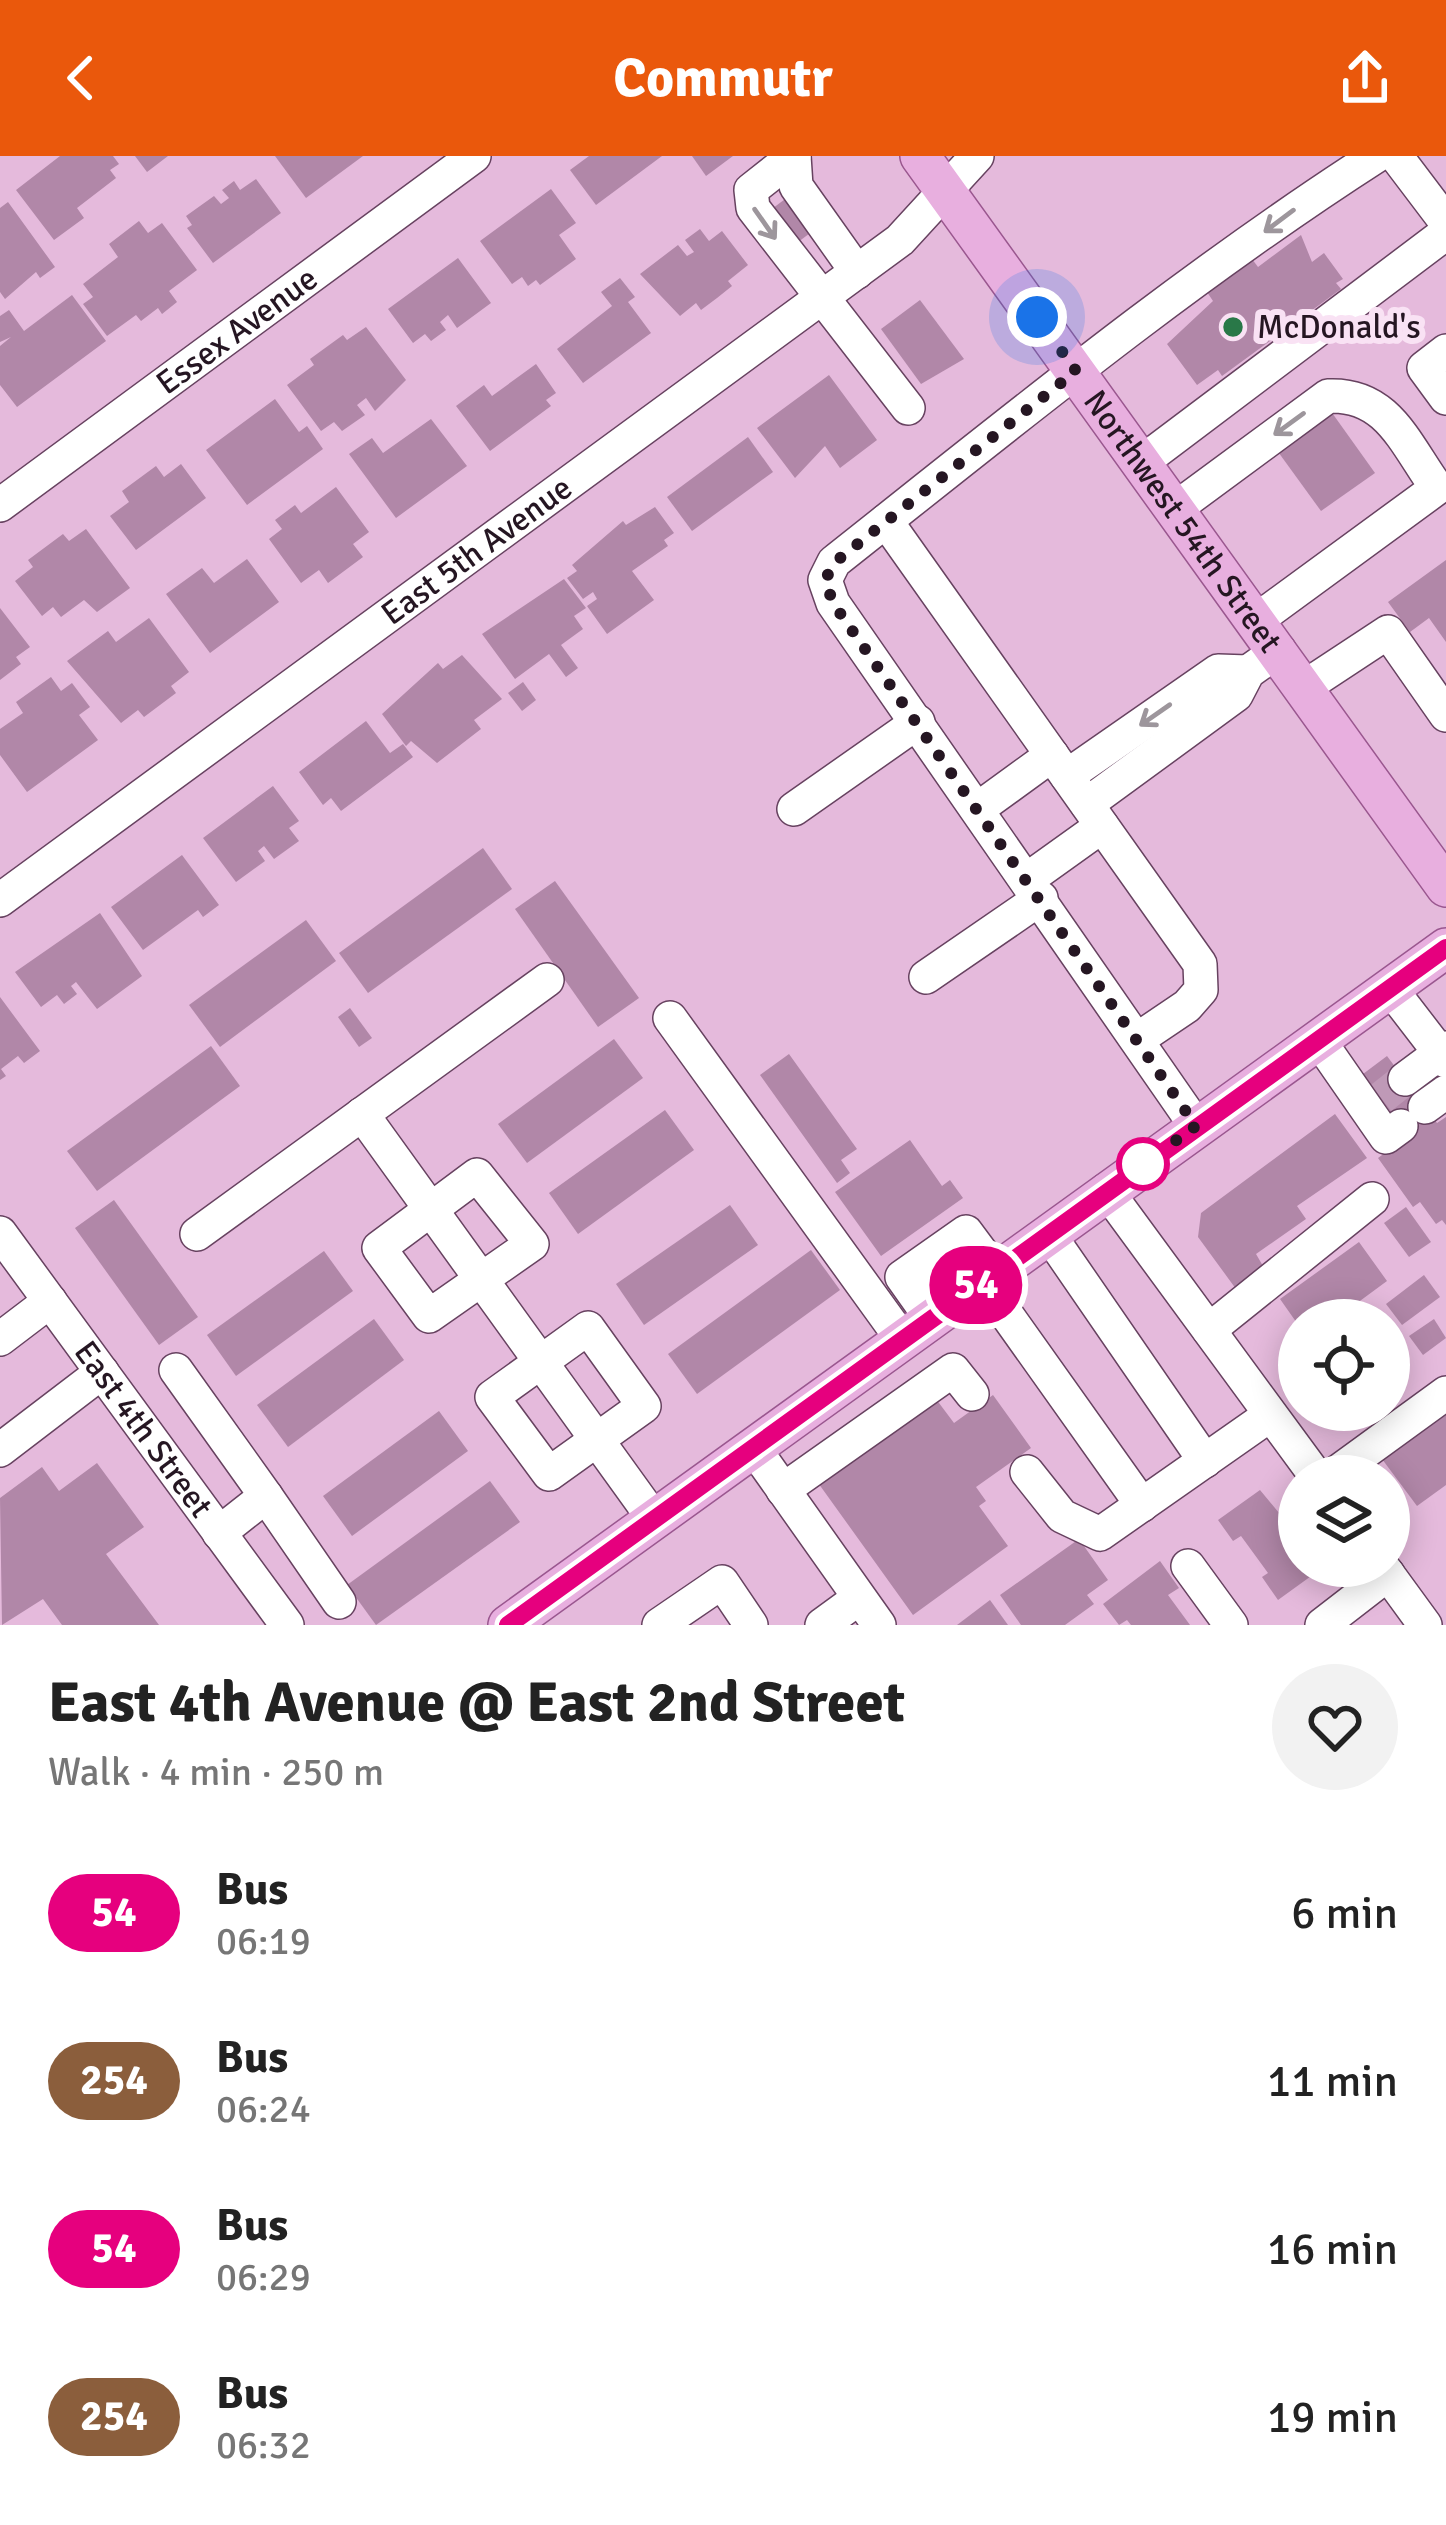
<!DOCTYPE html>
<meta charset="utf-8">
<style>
body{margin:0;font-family:Signika,sans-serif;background:#f2f2f2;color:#222;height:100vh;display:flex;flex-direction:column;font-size:45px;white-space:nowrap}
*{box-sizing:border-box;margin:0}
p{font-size:39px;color:#767676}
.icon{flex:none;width:66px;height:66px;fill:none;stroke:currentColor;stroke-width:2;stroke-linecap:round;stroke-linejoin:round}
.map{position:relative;height:1469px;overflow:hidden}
.details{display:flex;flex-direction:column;background:#fff;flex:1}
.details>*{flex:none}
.badge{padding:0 24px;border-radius:39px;font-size:42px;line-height:78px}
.controls{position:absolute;left:1278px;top:1143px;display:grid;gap:24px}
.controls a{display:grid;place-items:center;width:132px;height:132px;border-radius:50%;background:#fff;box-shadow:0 6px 30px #0003;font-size:60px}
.you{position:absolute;width:60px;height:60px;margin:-30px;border:9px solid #fff;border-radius:50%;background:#1a73e8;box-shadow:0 0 0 18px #1a73e833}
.map>.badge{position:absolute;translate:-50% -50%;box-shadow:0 0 0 6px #fff}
.round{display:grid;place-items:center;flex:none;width:126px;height:126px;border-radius:63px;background:#f2f2f2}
.overview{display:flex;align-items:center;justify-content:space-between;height:204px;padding:0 48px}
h1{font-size:57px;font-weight:800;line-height:90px}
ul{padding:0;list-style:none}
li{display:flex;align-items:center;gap:36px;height:168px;padding:0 48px}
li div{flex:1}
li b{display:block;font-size:45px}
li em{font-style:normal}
li .badge{min-width:132px;font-weight:700;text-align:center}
header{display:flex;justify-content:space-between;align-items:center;height:156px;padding:0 48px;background:#ea580c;color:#fff;font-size:54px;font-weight:800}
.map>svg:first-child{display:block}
</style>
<header><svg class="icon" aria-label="back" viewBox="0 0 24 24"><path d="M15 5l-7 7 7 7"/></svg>Commutr<svg class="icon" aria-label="share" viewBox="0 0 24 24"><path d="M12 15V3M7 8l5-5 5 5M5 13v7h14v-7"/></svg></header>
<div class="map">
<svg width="1446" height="1469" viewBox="0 0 1446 1469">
<rect width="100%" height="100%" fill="#e5badc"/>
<!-- building -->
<g fill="#b187a8">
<polygon points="60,0 113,0 119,8 110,14 116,22 77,52 84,62 54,84 16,34"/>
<polygon points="135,0 168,0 147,16"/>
<polygon points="275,0 363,0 306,42"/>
<polygon points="589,0 662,0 596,49 570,14"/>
<polygon points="692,0 733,0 706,20"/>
<polygon points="256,23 281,57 213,107 187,72 192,69 186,60 214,40 221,48 229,42 222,34 234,25 240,34"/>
<polygon points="804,29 829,63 786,95 761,61"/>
<polygon points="551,33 576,67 559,79 576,103 540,129 536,124 528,130 522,121 512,128 480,85"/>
<polygon points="8,46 55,111 40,122 36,116 5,143 0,136 0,52"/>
<polygon points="139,65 148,77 162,67 197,114 169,135 177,146 162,158 158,152 141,165 136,159 107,180 83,148 93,141 83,128 118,101 109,88"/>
<polygon points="700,73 709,85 722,75 748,109 728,125 732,130 717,142 701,154 696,147 680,160 640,118 678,89 687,100 694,96 685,84"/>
<polygon points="1301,79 1312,106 1324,97 1343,123 1336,127 1341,133 1222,220 1218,214 1197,229 1167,188 1213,145 1207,136 1252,103 1258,111"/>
<polygon points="458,102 491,147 457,172 448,159 440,166 446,174 431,185 425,178 413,187 388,153"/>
<polygon points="620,122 635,141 628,146 651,177 583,227 557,193 612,150 601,136"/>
<polygon points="72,139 106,185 17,251 0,229 0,190 11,181 0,186 0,160 9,154 24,175"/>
<polygon points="920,144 964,203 921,228 881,173"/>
<polygon points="366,171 406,224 375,255 366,242 357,249 365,259 342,275 334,266 321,275 287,229 314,209 310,203 343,179 347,184"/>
<polygon points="536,208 556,237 546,244 551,250 490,295 456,250 484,229 492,240"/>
<polygon points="829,219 877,284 840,312 825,290 795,322 757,272"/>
<polygon points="275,243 299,276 307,270 323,293 247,349 206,294"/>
<polygon points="1330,254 1375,317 1321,355 1276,293"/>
<polygon points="431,263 467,310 396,362 349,298 372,282 383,297"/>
<polygon points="748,281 773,316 692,375 667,341"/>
<polygon points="181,308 206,342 136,394 110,360 129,346 122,335 156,310 164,321"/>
<polygon points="336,331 369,376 353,388 363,401 328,427 319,414 301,427 269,383 282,373 275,364 295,349 301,357"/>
<polygon points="655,351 674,377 664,384 668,390 632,415 654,444 607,478 587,450 597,443 593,436 583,443 567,422 577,415 572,409 623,365 626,369"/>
<polygon points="86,373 130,432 97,456 84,444 61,461 53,451 42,460 15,425 33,411 28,404 63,378 69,385"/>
<polygon points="247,403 279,446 210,497 166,438 202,412 214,427"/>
<polygon points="1446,404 1446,486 1429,462 1410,476 1388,446"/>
<polygon points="564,423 586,452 574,460 583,473 561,489 578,512 566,521 549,498 515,523 482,478"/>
<polygon points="0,452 30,491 16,501 21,508 0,524"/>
<polygon points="149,462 189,516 171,530 176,537 144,561 138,554 121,567 67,505 108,475 116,486"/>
<polygon points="462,499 502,543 474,564 481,573 437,607 411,585 406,590 382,558 438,507 443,513"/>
<polygon points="51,521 61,535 72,527 90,551 79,559 98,584 27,636 0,599 0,573 23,557 16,546"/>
<polygon points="523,526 536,544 522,555 508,537"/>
<polygon points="366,565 390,597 403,588 413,601 341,655 331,642 323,649 299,616"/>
<polygon points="273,630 299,665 289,672 299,685 274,703 264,690 258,695 265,705 236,726 203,682"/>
<polygon points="483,692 512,733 368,837 339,797"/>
<polygon points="182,699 219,749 203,761 198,754 143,794 111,751"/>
<polygon points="555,725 639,842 598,871 515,753"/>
<polygon points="100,757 142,820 97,853 76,826 71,830 77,838 64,848 57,839 41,851 15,816"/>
<polygon points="306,764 336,805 220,891 189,849"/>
<polygon points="0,841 40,895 24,907 18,900 1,913 6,920 0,924"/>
<polygon points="350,852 372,882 359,891 338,861"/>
<polygon points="614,883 643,922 527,1007 498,968"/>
<polygon points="211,890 240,930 97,1035 67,995"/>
<polygon points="789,898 857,993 841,1004 850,1017 837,1027 760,919"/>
<polygon points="1387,900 1437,967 1446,961 1446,1069 1442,1064 1436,1068 1420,1046 1413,1051 1378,1002 1408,980 1363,918"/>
<polygon points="665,954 694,994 578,1078 549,1037"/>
<polygon points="1335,958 1367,1002 1297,1050 1306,1063 1256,1098 1263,1110 1236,1133 1198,1081 1201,1057"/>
<polygon points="910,984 942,1030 950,1024 963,1042 881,1100 835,1036"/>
<polygon points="114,1044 198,1161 159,1189 75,1072"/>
<polygon points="730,1049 758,1089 644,1169 616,1128"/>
<polygon points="1406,1051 1431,1086 1409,1101 1384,1067"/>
<polygon points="1359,1086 1387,1125 1334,1164 1299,1164 1299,1170 1280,1143"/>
<polygon points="811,1094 840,1134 697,1238 668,1198"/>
<polygon points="324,1095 353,1135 236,1220 207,1179"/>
<polygon points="1424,1119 1440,1141 1402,1169 1386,1148"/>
<polygon points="374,1163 404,1204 288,1291 257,1249"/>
<polygon points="1434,1163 1446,1182 1423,1199 1409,1180"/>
<polygon points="933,1239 954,1267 993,1239 1031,1292 976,1331 986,1345 979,1350 1008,1390 913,1459 816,1324"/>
<polygon points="439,1255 468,1295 352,1380 323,1340"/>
<polygon points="1446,1257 1446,1329 1417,1350 1382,1303"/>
<polygon points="97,1307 144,1371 106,1398 159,1469 62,1469 43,1443 2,1469 0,1342 42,1311 59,1335"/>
<polygon points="490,1325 520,1366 376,1469 347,1429"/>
<polygon points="1260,1334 1299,1381 1299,1410 1325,1410 1278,1444 1262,1421 1268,1417 1241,1380 1233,1385 1218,1364"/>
<polygon points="1079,1383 1108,1424 1087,1439 1094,1448 1065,1469 1021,1469 1000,1439"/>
<polygon points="1160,1405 1179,1432 1168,1439 1190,1469 1131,1469 1127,1464 1119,1469 1103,1448"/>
<polygon points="990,1444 1008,1469 957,1469"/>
</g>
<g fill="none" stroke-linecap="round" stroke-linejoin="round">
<!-- minor-tunnel -->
<polyline stroke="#bf99b7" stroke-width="33" stroke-dasharray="33 16" stroke-linecap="butt" points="1381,942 1405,923"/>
<defs>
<g id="minor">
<polyline points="794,0 751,34 753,52 908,252"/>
<polyline points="794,0 796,30 857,116"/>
<polyline points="1396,0 1446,66"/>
<polyline points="1446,195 1424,212 1446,242"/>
<polyline points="1142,306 1446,77"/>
<path id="s1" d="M0,349L474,0"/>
<path d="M1176,352L1328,240C1388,237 1405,288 1437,332L1258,463"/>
<polyline points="886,365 1200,808 1201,834 1187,850 1138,883"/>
<polyline points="1306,530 1388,476 1446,559"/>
<polyline points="1067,620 1218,515 1248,516"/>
<polyline points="1087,648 1236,539 1248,516 1279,494"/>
<polyline points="979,652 1052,599"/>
<polyline points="794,653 918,566"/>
<polyline points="1028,723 1102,670"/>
<path id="s2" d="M0,744L900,84L977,0"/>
<polyline points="926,821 1041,742"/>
<polyline points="1390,832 1440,897 1446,892"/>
<polyline points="670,862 902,1183"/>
<polyline points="1318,883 1386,981 1401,970"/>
<polyline points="1405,923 1440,897 1446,905"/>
<polyline points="1425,951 1446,936"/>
<polyline points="362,958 654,1363"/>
<path d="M1196,970L833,447L825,424L834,406C1011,266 1186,122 1376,0"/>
<polygon points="477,1019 532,1088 429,1160 379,1092"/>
<polyline points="1106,1034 1316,1320"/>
<path id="s3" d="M0,1077L287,1469"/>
<polyline points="1048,1077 1205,1305"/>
<polyline points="197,1078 547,824"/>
<polyline points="982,1124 1142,1349"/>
<polyline points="931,1162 902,1121 966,1076 995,1115"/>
<polygon points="588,1172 644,1250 549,1318 492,1241"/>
<polyline points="1209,1174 1372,1043"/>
<polyline points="0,1183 50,1145"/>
<polyline points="176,1214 266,1340 219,1377"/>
<polyline points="753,1291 879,1469"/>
<polyline points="0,1294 102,1216"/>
<polyline points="1027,1316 1062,1360 1100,1378 1270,1259"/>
<polyline points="1332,1320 1446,1237"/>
<polyline points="783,1334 953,1214 972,1238"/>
<polyline points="266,1340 339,1446"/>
<polyline points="1188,1410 1231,1469"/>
<polyline points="1382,1410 1425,1469"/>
<polyline points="659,1469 722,1426 751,1469"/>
<polyline points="822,1469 859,1442"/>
<polyline points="1322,1469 1388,1418"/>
</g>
<g id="major">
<path id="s4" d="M920,0L1446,731"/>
<polyline points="508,1469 1446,792"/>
</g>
</defs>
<!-- minor casing -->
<use href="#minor" stroke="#674260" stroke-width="36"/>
<!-- major casing -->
<use href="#major" stroke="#9a578f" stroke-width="42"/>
<!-- minor -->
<use href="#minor" stroke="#fff" stroke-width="33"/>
<!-- major -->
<use href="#major" stroke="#e8afdf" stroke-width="39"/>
</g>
<!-- one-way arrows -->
<defs><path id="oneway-shaft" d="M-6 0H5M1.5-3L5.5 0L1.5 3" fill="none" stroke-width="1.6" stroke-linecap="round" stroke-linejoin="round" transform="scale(3)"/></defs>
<g stroke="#9d969c">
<use href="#oneway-shaft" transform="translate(1279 65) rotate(143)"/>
<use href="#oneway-shaft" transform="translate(765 68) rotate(55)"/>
<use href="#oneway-shaft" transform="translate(1289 268) rotate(144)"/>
<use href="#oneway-shaft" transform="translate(1155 559) rotate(145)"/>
</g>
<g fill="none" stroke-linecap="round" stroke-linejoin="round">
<defs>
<polyline id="line" points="508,1469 1446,792"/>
</defs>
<!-- line casing -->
<use href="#line" stroke="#fff" stroke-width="27"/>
<!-- line -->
<use href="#line" stroke="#e6007e" stroke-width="18"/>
<!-- walk -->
<polyline stroke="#251622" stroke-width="12" stroke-dasharray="0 21.6" points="1037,161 1076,215 835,406 825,424 833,447 1196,970 1136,1013 1143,1008"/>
</g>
<!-- markers -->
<circle fill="#297848" stroke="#f9e2f4" stroke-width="4.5" cx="1233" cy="171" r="12"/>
<circle fill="#fff" stroke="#e6007e" stroke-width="6" cx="1143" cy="1008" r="24"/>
<g text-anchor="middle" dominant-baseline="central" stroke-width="12" stroke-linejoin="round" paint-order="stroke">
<!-- poi labels -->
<g font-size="33" fill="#251622" stroke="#f9e2f4" text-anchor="start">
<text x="1257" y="171">McDonald's</text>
</g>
<!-- street labels -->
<g font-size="33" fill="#251622" stroke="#f9e2f4">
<text stroke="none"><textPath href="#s1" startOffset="294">Essex Avenue</textPath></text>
<text stroke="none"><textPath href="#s4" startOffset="450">Northwest 54th Street</textPath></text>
<text stroke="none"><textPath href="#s2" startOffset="591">East 5th Avenue</textPath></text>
<text stroke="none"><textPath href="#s3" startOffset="243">East 4th Street</textPath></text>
</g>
</g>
</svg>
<div class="controls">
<a><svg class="icon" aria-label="locate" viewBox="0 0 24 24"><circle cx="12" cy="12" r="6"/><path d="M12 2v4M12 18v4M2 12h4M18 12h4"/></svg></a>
<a><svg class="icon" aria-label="layers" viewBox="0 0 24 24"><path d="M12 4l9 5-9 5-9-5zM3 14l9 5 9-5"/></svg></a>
</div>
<div class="you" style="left:1037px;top:161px"></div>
<b class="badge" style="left:976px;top:1129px;background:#e6007e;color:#fff">54</b>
</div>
<section class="details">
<div class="overview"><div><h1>East 4th Avenue @ East 2nd Street</h1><p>Walk · 4 min · 250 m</p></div><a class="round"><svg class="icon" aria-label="heart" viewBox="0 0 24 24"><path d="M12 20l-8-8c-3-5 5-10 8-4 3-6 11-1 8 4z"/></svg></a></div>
<ul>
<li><span class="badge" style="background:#e6007e;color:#fff">54</span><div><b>Bus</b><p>06:19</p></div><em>6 min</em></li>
<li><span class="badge" style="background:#8b5e3c;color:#fff">254</span><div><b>Bus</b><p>06:24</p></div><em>11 min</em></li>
<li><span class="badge" style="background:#e6007e;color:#fff">54</span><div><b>Bus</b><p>06:29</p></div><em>16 min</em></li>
<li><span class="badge" style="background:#8b5e3c;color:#fff">254</span><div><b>Bus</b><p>06:32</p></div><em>19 min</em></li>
</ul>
</section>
